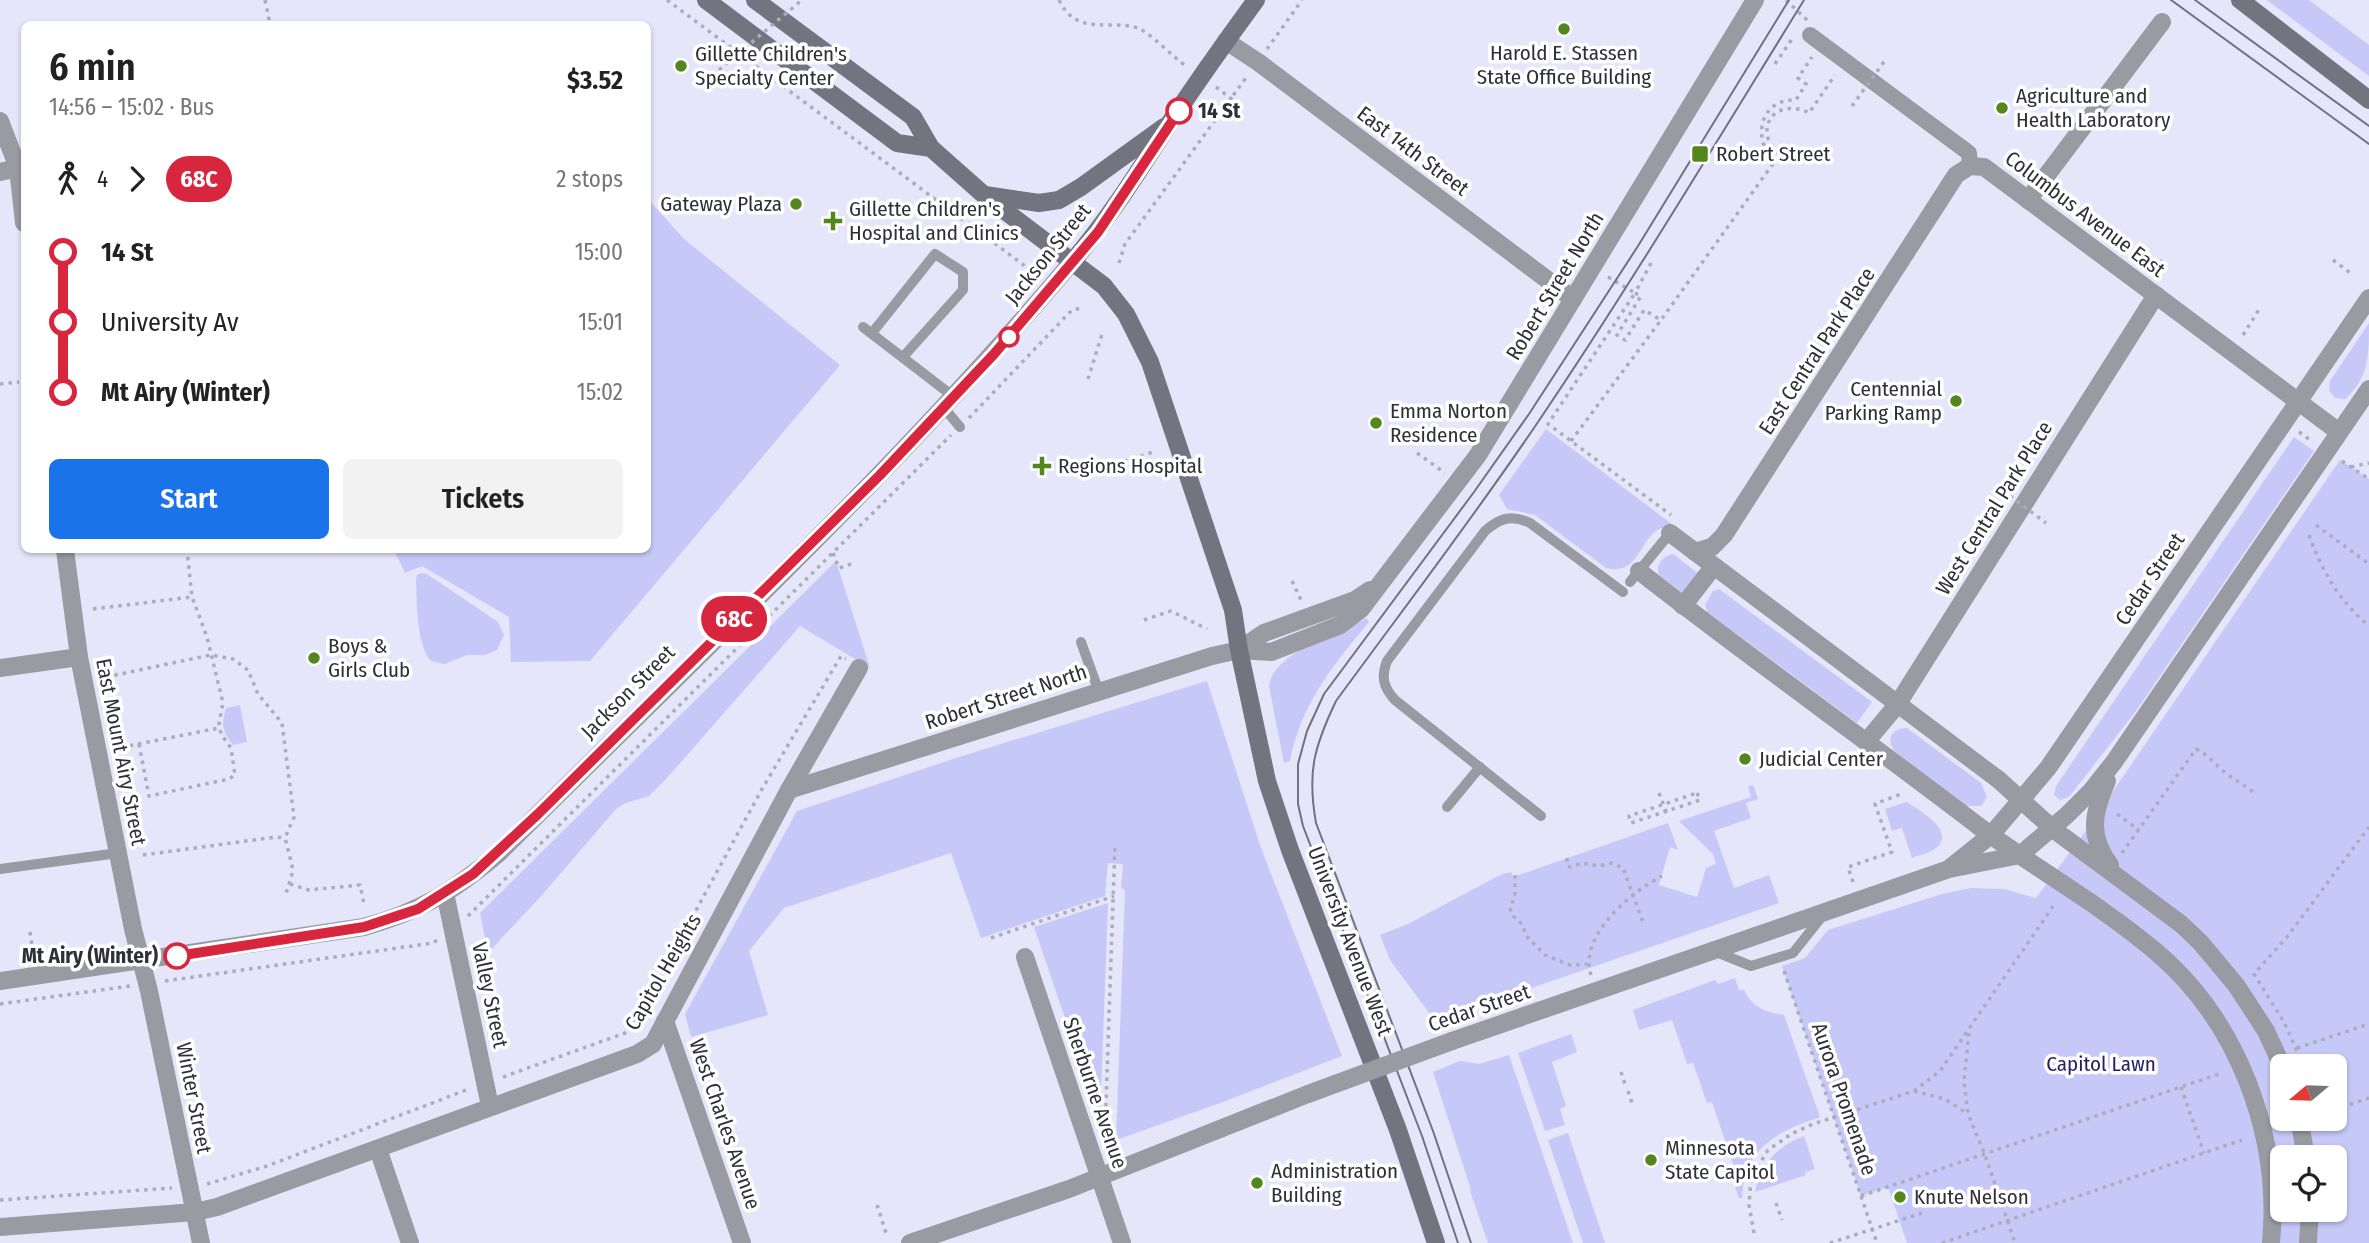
<!DOCTYPE html>
<meta charset="utf-8">
<style>
body{margin:0;font-family:"Fira Sans Condensed",sans-serif;background:#f2f2f2;color:#222;height:100vh;display:flex;flex-direction:column;font-size:26px;white-space:nowrap}
*{box-sizing:border-box;margin:0}
p{font-size:23px;color:#767676}
.icon{flex:none;width:38px;height:38px;fill:none;stroke:currentColor;stroke-width:2;stroke-linecap:round;stroke-linejoin:round}
.map{position:relative;flex:1;overflow:hidden}
.sheet{position:absolute;left:21px;top:21px;width:630px;height:532px;display:flex;flex-direction:column;background:#fff;border-radius:10px;box-shadow:0 2px 5px #0004}
.sheet>*{flex:none}
.badge{padding:0 14px;border-radius:23px;font-size:24px;line-height:46px}
.needle{width:46px;rotate:251deg}
.controls{position:absolute;left:2270px;top:1054px;display:grid;gap:14px}
.controls a{display:grid;place-items:center;width:77px;height:77px;border-radius:10px;background:#fff;box-shadow:0 2px 5px #0004;font-size:35px}
.map>.badge{position:absolute;translate:-50% -50%;box-shadow:0 0 0 4px #fff}
.legs{display:flex;align-items:center;gap:10px;height:77px;padding:0 28px;font-size:23px}
.legs p{margin-inline-start:auto}
.head{display:flex;align-items:center;justify-content:space-between;height:119px;padding:0 28px}
h1{font-size:38px;font-weight:600;line-height:52px}
.primary-button{display:flex;gap:14px;margin-top:auto;padding:14px 28px}
.primary-button a{flex:1;height:80px;border-radius:10px;background:#1a73e8;color:#fff;font-size:28px;font-weight:600;line-height:80px;text-align:center}
.primary-button a+a{background:#f2f2f2;color:#222}
ul{padding:0 28px;list-style:none}
li{display:flex;align-items:center;gap:24px;height:70px;font-size:26px}
li i{display:grid;place-items:center;width:10px;height:100%;margin:0 9px;background:currentColor}
li i::after{content:'';width:18px;height:18px;margin:-9px;border:5px solid;border-radius:50%;background:#fff}
li p{margin-inline-start:auto}
li:first-child i{background:linear-gradient(#0000 50%,currentColor 0)}
li:last-child i{background:linear-gradient(currentColor 50%,#0000 0)}
.map>svg:first-child{display:block}
</style>
<div class="map">
<svg width="2369" height="1243" viewBox="0 0 2369 1243">
<rect width="100%" height="100%" fill="#e5e6fa"/>
<!-- green -->
<g fill="#c6c9f7" fill-rule="evenodd">
<polygon points="2267,0 2309,0 2369,45 2369,76"/>
<polygon points="648,199 684,239 840,365 590,661 511,662 509,617 422,566 405,573 394,550 648,550"/>
<path d="M2369,323C2369,354 2369,378 2345,399L2335,398L2329,390L2330,381Z"/>
<path d="M1546,429L1677,528C1673,527 1669,526 1665,527C1638,533 1642,577 1606,568L1535,515L1507,509L1499,495Z"/>
<polygon points="2294,437 2314,451 2136,711 2069,797 2060,800 2054,795 2056,786"/>
<path d="M2340,460L2369,479V1243H1907L1888,1187L1861,1196L1782,966L1805,958L1828,930L1942,894L1971,888L2004,889L2036,898L2085,832ZM2282,1066H2334V1118H2282ZM2282,1157H2334V1209H2282Z"/>
<path d="M1673,554L1699,574L1684,594L1659,575C1655,565 1663,556 1673,554Z"/>
<polygon points="836,561 870,668 800,626 668,777 649,796 626,803 616,809 542,895 488,953 480,913"/>
<path d="M421,573L427,574L498,622L504,635L497,650L485,655H467L444,664L431,661C416,644 417,601 416,579L417,575Z"/>
<polygon points="1719,589 1872,702 1857,723 1707,612 1705,605 1713,591"/>
<path d="M1366,618L1369,622C1333,665 1301,704 1290,761L1284,763L1269,686C1274,651 1339,635 1366,618Z"/>
<polygon points="1207,681 1261,848 1342,1056 1223,1102 1116,1140 1125,891 1121,887 1123,864 1108,863 1105,896 981,938 951,853 784,908 749,951 768,1015 691,1037 685,1014 797,811 962,756"/>
<path d="M240,705L247,742L233,745C222,731 221,725 226,708Z"/>
<path d="M1907,728L1981,783L1987,797L1981,806H1966L1894,751C1886,738 1892,728 1907,728Z"/>
<polygon points="1753,785 1758,799 1746,803 1751,818 1714,831 1734,888 1769,875 1779,903 1435,1021 1390,960 1380,935 1408,924 1500,875 1511,872 1513,877 1668,823 1678,850 1670,847 1659,885 1697,897 1706,868 1716,864 1713,854 1679,821 1751,797 1748,786"/>
<path d="M1907,802C1919,810 1961,834 1933,850C1927,854 1918,855 1912,858L1902,828L1892,831L1885,809Z"/>
<polygon points="1108,903 1100,1121 1034,927"/>
<path d="M1735,978L1739,990H1744C1753,1008 1765,1012 1784,1015L1820,1117C1778,1131 1744,1148 1742,1198H1739L1730,1173L1735,1170L1712,1102L1707,1103L1693,1063L1687,1064L1672,1020L1639,1030L1633,1010L1715,980L1718,984Z"/>
<polygon points="1571,1034 1577,1052 1552,1062 1566,1106 1560,1109 1565,1125 1545,1131 1518,1053"/>
<polygon points="1509,1055 1573,1243 1488,1243 1470,1191 1471,1190 1433,1072 1460,1061 1479,1064"/>
<polygon points="1568,1133 1605,1243 1583,1243 1548,1140"/>
<path d="M1804,1136L1815,1169L1805,1172L1806,1175L1755,1192C1761,1164 1777,1146 1804,1136Z"/>
</g>
<g fill="none" stroke-linecap="round" stroke-linejoin="round">
<!-- path -->
<g stroke="#abacbc" stroke-width="3.5" stroke-dasharray="3.5 5" stroke-linecap="butt">
<polyline points="265,0 270,24"/>
<polyline points="667,0 1025,266"/>
<path d="M1059,0C1077,37 1108,19 1138,28C1148,31 1174,58 1186,66"/>
<polyline points="1786,0 1807,20"/>
<polyline points="1267,49 1302,0"/>
<polyline points="1775,64 1794,36"/>
<polyline points="1216,87 1238,104"/>
<path d="M1775,161L1779,154C1775,149 1768,142 1767,134C1765,109 1792,103 1809,113L1835,75"/>
<polyline points="2333,260 2353,275"/>
<polyline points="1119,263 1125,244 1248,75"/>
<path d="M1651,263L1635,293L1641,296L1617,335L1625,340L1644,310L1661,320L1775,161C1751,140 1760,98 1796,100L1806,84L1798,78L1812,57"/>
<polyline points="2156,270 2165,256"/>
<polyline points="1608,277 1635,293 1548,424 1671,515"/>
<polyline points="2243,335 2260,308"/>
<polyline points="1088,379 1102,334"/>
<polyline points="0,384 19,382"/>
<polyline points="969,418 1072,310 1082,308"/>
<polyline points="2299,432 2313,442"/>
<polyline points="1571,441 1661,320"/>
<polyline points="1417,453 1445,473"/>
<polyline points="2342,461 2369,479"/>
<polyline points="2351,467 2369,463"/>
<polyline points="1087,476 1086,474 1153,452"/>
<polyline points="2316,525 2369,564"/>
<path d="M2309,535C2322,571 2339,601 2369,626"/>
<polyline points="833,553 839,568 854,563"/>
<polyline points="1292,581 1301,600"/>
<polyline points="93,609 192,597"/>
<polyline points="1144,620 1171,611 1207,629"/>
<polyline points="106,677 211,655 233,659 248,670 258,694 282,723 294,817 285,838 292,865 292,874 287,891 282,888"/>
<polyline points="139,744 149,796 229,779 235,775 231,748 221,734 219,723 223,703 207,637 192,597 187,550"/>
<polyline points="113,749 219,728"/>
<polyline points="1659,793 1667,814"/>
<polygon points="1697,793 1700,800 1631,823 1629,816"/>
<polyline points="2117,814 2139,830"/>
<path d="M2122,853L2196,749C2209,755 2216,766 2227,774C2237,782 2247,786 2256,795"/>
<polyline points="143,855 276,837 285,838"/>
<polyline points="1567,858 1567,865 1570,867 1582,863 1599,866 1612,863 1623,868 1643,922"/>
<polyline points="1515,875 1515,896 1510,908 1512,915 1523,925 1526,936 1545,955 1570,965 1587,964"/>
<polyline points="1853,882 1848,867 1892,852 1875,804 1904,793"/>
<polyline points="290,884 309,890 360,885 364,904"/>
<polyline points="468,916 951,435"/>
<polyline points="30,932 33,952"/>
<polyline points="991,938 1114,896"/>
<polyline points="1784,971 1877,1243"/>
<path d="M1591,975C1578,936 1631,892 1662,876"/>
<polyline points="165,981 433,943 437,940"/>
<polyline points="0,1004 130,986"/>
<polyline points="1969,1033 1964,1081 1968,1114 1985,1155 2015,1243"/>
<polyline points="2297,1048 2369,1024"/>
<polyline points="2304,1066 2284,1022 2254,974 2287,937 2369,827"/>
<polyline points="1621,1072 1626,1087"/>
<polyline points="503,1077 625,1033 633,1026 762,789 841,656 846,659"/>
<polyline points="2181,1087 2204,1153"/>
<polyline points="1628,1091 1632,1103"/>
<polyline points="1914,1091 1945,1099 1968,1114"/>
<polyline points="2334,1110 2369,1098"/>
<polyline points="1105,1132 1115,844"/>
<polyline points="207,1184 267,1166 469,1089"/>
<polyline points="1861,1196 2219,1074"/>
<polyline points="0,1200 172,1188"/>
<polyline points="1776,1203 1782,1220"/>
<polyline points="877,1205 886,1233"/>
<polyline points="1754,1233 1749,1205 1751,1178 1768,1150 1793,1133 1813,1124 1914,1091 1940,1071 2056,902"/>
<polyline points="1830,1243 1922,1213"/>
<polyline points="1942,1243 2242,1140"/>
</g>
<!-- service -->
<g stroke="#999aa2" stroke-width="10">
<polyline points="863,327 954,397"/>
<polyline points="872,333 935,254 963,272 963,290 903,357"/>
<polyline points="944,408 960,427"/>
<polyline points="1630,582 1670,533"/>
<polyline points="1081,642 1099,692"/>
<polyline points="1447,807 1480,767"/>
<path d="M1541,816L1395,700C1383,687 1381,677 1387,661L1485,531C1500,518 1511,514 1530,523L1623,592"/>
<polyline points="0,869 118,853"/>
<polyline points="1714,951 1751,966 1793,953 1824,914"/>
</g>
<!-- pedestrian -->
<polyline stroke="#999aa2" stroke-width="16" points="1810,35 1969,153 1970,166"/>
<!-- minor -->
<g stroke="#999aa2" stroke-width="18">
<polyline points="1226,41 1258,62 1573,299"/>
<polyline points="0,121 18,168 24,223"/>
<polyline points="0,172 18,168"/>
<polyline points="2028,200 2162,22"/>
<polyline points="1670,533 1999,780 2053,829 2181,924 2200,942 2236,985 2266,1031 2282,1066"/>
<polyline points="65,550 79,657 133,929 149,991 201,1243"/>
<polyline points="1695,552 1712,547 1724,535 1956,175 1970,166 1984,167 2339,432"/>
<path d="M1639,571C1751,659 1868,741 1981,828C2038,870 2099,904 2154,950C2238,1020 2281,1135 2271,1243"/>
<polyline points="1683,606 1714,566"/>
<polyline points="0,668 79,657"/>
<polyline points="1866,742 1897,705 2156,295"/>
<path d="M2107,781C2093,813 2088,836 2110,865"/>
<polyline points="789,790 1212,656 1239,650"/>
<polyline points="1951,867 1991,835 2048,768 2369,298"/>
<polyline points="445,893 490,1106"/>
<polyline points="1025,957 1122,1243"/>
<polyline points="665,1021 742,1243"/>
<polyline points="1452,1041 1949,869 2020,855 2067,815 2091,791 2114,762 2369,389"/>
<polyline points="2299,1118 2306,1157"/>
<polyline points="378,1149 410,1243"/>
<polyline points="0,1227 195,1212 217,1207 637,1054 653,1044 789,790 859,668"/>
<polyline points="910,1243 1069,1189 1308,1094"/>
<polyline points="2308,1243 2310,1209"/>
</g>
<!-- tertiary -->
<g stroke="#999aa2" stroke-width="18">
<polyline points="1239,650 1271,652 1340,625 1361,609 1478,455 1755,0"/>
<polyline points="1239,650 1264,633 1355,600 1370,590"/>
<path d="M0,981L364,927C422,911 455,890 500,852C694,659 896,471 1072,262"/>
</g>
<!-- secondary -->
<g stroke="#737480" stroke-width="18">
<polyline points="706,0 897,143 931,148"/>
<polyline points="755,0 913,117 931,148 984,195 1104,286 1126,314 1150,362 1233,610 1239,650 1267,781 1290,850 1398,1130 1436,1243"/>
<polyline points="2240,0 2369,100"/>
<polyline points="985,195 1039,203 1059,200 1081,187 1164,127"/>
<path d="M1072,262C1109,219 1138,172 1169,124C1197,82 1226,41 1256,0"/>
</g>
<!-- tram -->
<g stroke="#71727e" stroke-width="2">
<polyline points="2171,0 2369,144"/>
<polyline points="2195,0 2369,126"/>
<polyline points="1458,1243 1422,1136 1303,826 1298,804 1298,764 1307,731 1324,694 1474,492 1529,414 1638,246 1789,0"/>
<path d="M1471,1243L1433,1131L1316,823C1307,772 1314,747 1336,701C1404,608 1474,517 1538,422C1631,284 1717,141 1804,0"/>
</g>
<!-- path-bridge -->
<g stroke="#abacbc" stroke-width="3.5" stroke-dasharray="3.5 5" stroke-linecap="butt">
<polyline points="719,70 802,0"/>
<polyline points="1852,106 1886,59"/>
<polyline points="2010,496 2046,523"/>
</g>
<!-- minor-bridge -->
<polyline stroke="#999aa2" stroke-width="18" points="1308,1094 1452,1041"/>
</g>
<g fill="none" stroke-linecap="round" stroke-linejoin="round">
<defs>
<polyline id="line-1" points="177,956 364,927 418,909 473,874 538,814 880,475 994,354 1098,232 1179,111"/>
</defs>
<!-- line-1 casing -->
<use href="#line-1" stroke="#fff" stroke-width="16"/>
<!-- line-1 -->
<use href="#line-1" stroke="#d7263d" stroke-width="10"/>
</g>
<!-- markers -->
<g fill="#53871d" stroke="#fff" stroke-width="2.5">
<circle cx="1564" cy="29" r="7"/>
<circle cx="681" cy="66" r="7"/>
<circle cx="2002" cy="108" r="7"/>
<rect x="1691" y="145" width="18" height="18" rx="3.5"/>
<circle cx="796" cy="204" r="7"/>
<path d="M829.5 210.5h7v7h7v7h-7v7h-7v-7h-7v-7h7z"/>
<circle cx="1956" cy="401" r="7"/>
<circle cx="1376" cy="423" r="7"/>
<path d="M1038.5 455.5h7v7h7v7h-7v7h-7v-7h-7v-7h7z"/>
<circle cx="314" cy="658" r="7"/>
<circle cx="1745" cy="759" r="7"/>
<circle cx="1651" cy="1160" r="7"/>
<circle cx="1257" cy="1183" r="7"/>
<circle cx="1900" cy="1197" r="7"/>
</g>
<g fill="#fff" stroke="#d7263d" stroke-width="3.5">
<circle cx="1179" cy="111" r="12"/>
<circle cx="1009" cy="337" r="9"/>
<circle cx="177" cy="956" r="12"/>
</g>
<g text-anchor="middle" dominant-baseline="central" stroke-width="7" stroke-linejoin="round" paint-order="stroke">
<!-- poi labels -->
<g font-size="21" fill="#2f2f37" stroke="#fff" text-anchor="start">
<text x="1564" y="53" text-anchor="middle">Harold E. Stassen<tspan x="1564" dy="24">State Office Building</tspan></text>
<text x="695" y="54">Gillette Children's<tspan x="695" dy="24">Specialty Center</tspan></text>
<text x="2016" y="96">Agriculture and<tspan x="2016" dy="24">Health Laboratory</tspan></text>
<text x="1716" y="154">Robert Street</text>
<text x="782" y="204" text-anchor="end">Gateway Plaza</text>
<text x="849" y="209">Gillette Children's<tspan x="849" dy="24">Hospital and Clinics</tspan></text>
<text x="1942" y="389" text-anchor="end">Centennial<tspan x="1942" dy="24">Parking Ramp</tspan></text>
<text x="1390" y="411">Emma Norton<tspan x="1390" dy="24">Residence</tspan></text>
<text x="1058" y="466">Regions Hospital</text>
<text x="328" y="646">Boys &amp;<tspan x="328" dy="24">Girls Club</tspan></text>
<text x="1759" y="759">Judicial Center</text>
<text x="1665" y="1148">Minnesota<tspan x="1665" dy="24">State Capitol</tspan></text>
<text x="1271" y="1171">Administration<tspan x="1271" dy="24">Building</tspan></text>
<text x="1914" y="1197">Knute Nelson</text>
</g>
<!-- stop labels -->
<g font-size="21" font-weight="bold" fill="#2f2f37" stroke="#fff" text-anchor="start">
<text x="1198" y="111">14 St</text>
<text x="158" y="956" text-anchor="end">Mt Airy (Winter)</text>
</g>
<!-- street labels -->
<g font-size="21" fill="#2f2f37" stroke="#fff">
<text transform="translate(1413 151) rotate(37)">East 14th Street</text>
<text transform="translate(2085 214) rotate(37)">Columbus Avenue East</text>
<text transform="translate(1048 254) rotate(-51)">Jackson Street</text>
<text transform="translate(1555 286) rotate(-59)">Robert Street North</text>
<text transform="translate(1817 351) rotate(-57)">East Central Park Place</text>
<text transform="translate(1994 508) rotate(-58)">West Central Park Place</text>
<text transform="translate(2150 579) rotate(-56)">Cedar Street</text>
<text transform="translate(628 692) rotate(-45)">Jackson Street</text>
<text transform="translate(1006 697) rotate(-18)">Robert Street North</text>
<text transform="translate(121 752) rotate(79)">East Mount Airy Street</text>
<text transform="translate(1350 941) rotate(69)">University Avenue West</text>
<text transform="translate(663 972) rotate(-60)">Capitol Heights</text>
<text transform="translate(490 995) rotate(78)">Valley Street</text>
<text transform="translate(1479 1008) rotate(-19)">Cedar Street</text>
<text transform="translate(1095 1093) rotate(71)">Sherburne Avenue</text>
<text transform="translate(194 1098) rotate(79)">Winter Street</text>
<text transform="translate(1844 1099) rotate(71)">Aurora Promenade</text>
<text transform="translate(725 1124) rotate(71)">West Charles Avenue</text>
</g>
<!-- park labels -->
<g font-size="21" fill="#271e63" stroke="#fff">
<text x="2101" y="1064">Capitol Lawn</text>
</g>
</g>
</svg>
<div class="controls">
<a><svg class="needle" viewBox="-14 -14 28 28"><path d="M0-13l5 13h-10z" fill="#e53935"/><path d="M0 13l5-13h-10z" fill="#767676"/></svg></a>
<a><svg class="icon" aria-label="locate" viewBox="0 0 24 24"><circle cx="12" cy="12" r="6"/><path d="M12 2v4M12 18v4M2 12h4M18 12h4"/></svg></a>
</div>
<b class="badge" style="left:734px;top:619px;background:#d7263d;color:#fff">68C</b>
<section class="sheet">
<div class="head"><div><h1>6 min</h1><p>14:56 – 15:02 · Bus</p></div><b>$3.52</b></div>
<div class="legs"><svg class="icon" aria-label="walk" viewBox="0 0 24 24"><circle cx="13" cy="4" r="2"/><path d="M13 8l-2 6 4 7M11 14l-3 7M7 12l3-4h3l4 4"/></svg>4<svg class="icon" aria-label="forward" viewBox="0 0 24 24"><path d="M9 5l7 7-7 7"/></svg><b class="badge" style="background:#d7263d;color:#fff">68C</b><p>2 stops</p></div>
<ul>
<li><i style="color:#d7263d"></i><b>14 St</b><p>15:00</p></li>
<li><i style="color:#d7263d"></i><span>University Av</span><p>15:01</p></li>
<li><i style="color:#d7263d"></i><b>Mt Airy (Winter)</b><p>15:02</p></li>
</ul>
<div class="primary-button"><a>Start</a><a>Tickets</a></div>
</section>
</div>
